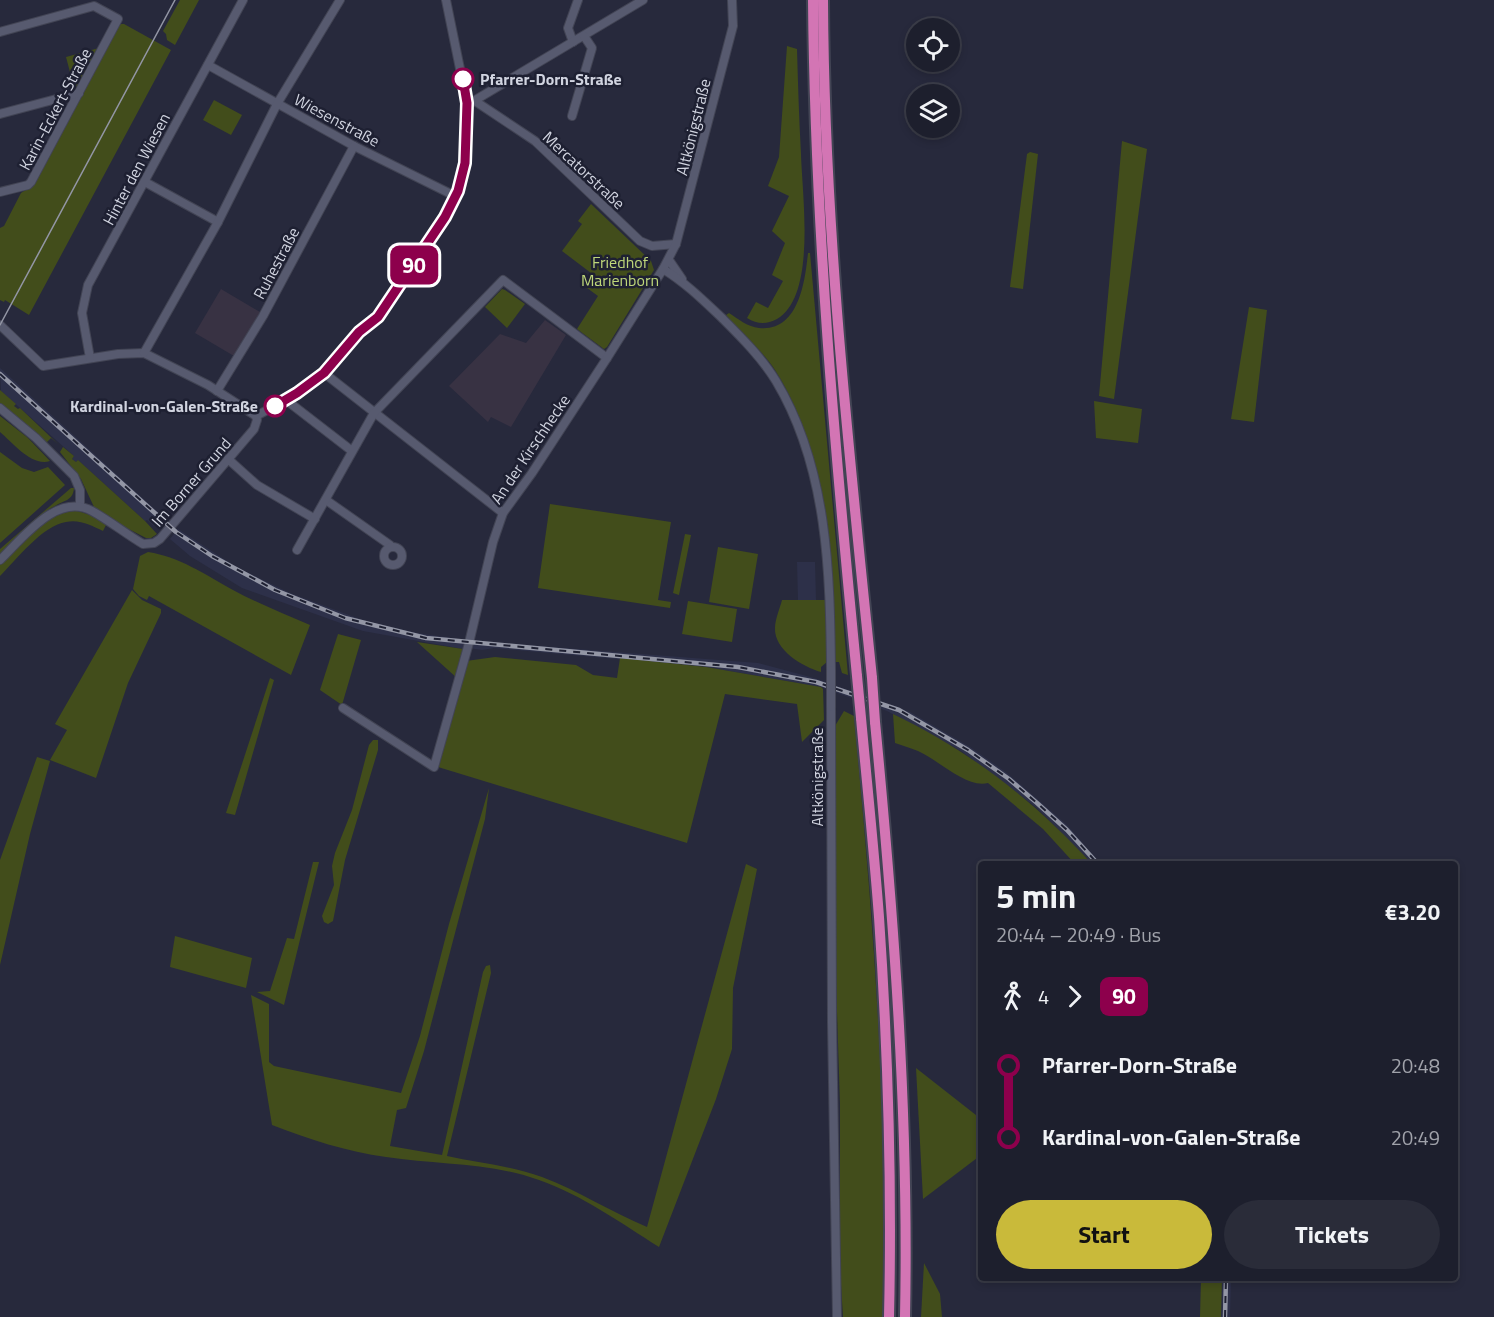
<!DOCTYPE html>
<meta charset="utf-8">
<style>
body{margin:0;font-family:"Titillium Web",sans-serif;background:#2a2c39;color:#f1f3f6;height:100vh;display:flex;flex-direction:column;font-size:22px;white-space:nowrap}
*{box-sizing:border-box;margin:0}
p{font-size:20px;color:#a0a2aa}
.icon{flex:none;width:33px;height:33px;fill:none;stroke:currentColor;stroke-width:2;stroke-linecap:round;stroke-linejoin:round}
.map{position:relative;flex:1;overflow:hidden}
.panel{position:absolute;left:978px;top:861px;width:480px;height:420px;display:flex;flex-direction:column;background:#1d1f2d;border-radius:6px;box-shadow:0 3px 9px #0003,0 0 0 2px #3b3d49}
.panel>*{flex:none}
.badge{padding:0 12px;border-radius:9px;font-size:21px;line-height:39px}
.controls{position:absolute;left:906px;top:18px;display:grid;gap:12px}
.controls a{display:grid;place-items:center;width:54px;height:54px;border-radius:50%;background:#1d1f2d;box-shadow:0 3px 9px #0003,0 0 0 2px #3b3d49;font-size:30px}
.map>.badge{position:absolute;translate:-50% -50%;box-shadow:0 0 0 3px #fff}
.legs{display:flex;align-items:center;gap:9px;height:66px;padding:0 18px;font-size:20px}
.legs p{margin-inline-start:auto}
.head{display:flex;align-items:center;justify-content:space-between;height:102px;padding:0 18px}
h1{font-size:33px;font-weight:700;line-height:45px}
.action{display:flex;gap:12px;margin-top:auto;padding:12px 18px}
.action a{flex:1;height:69px;border-radius:36px;background:#c9ba3a;color:#111;font-size:24px;font-weight:700;line-height:69px;text-align:center}
.action a+a{background:#2a2c39;color:#f1f3f6}
ul{padding:0 18px;list-style:none}
li{display:flex;align-items:center;gap:21px;height:72px;font-size:22px}
li i{display:grid;place-items:center;width:9px;height:100%;margin:0 8px;background:currentColor}
li i::after{content:'';width:15px;height:15px;margin:-8px;border:4px solid;border-radius:50%;background:#1d1f2d}
li p{margin-inline-start:auto}
li:first-child i{background:linear-gradient(#0000 50%,currentColor 0)}
li:last-child i{background:linear-gradient(currentColor 50%,#0000 0)}
.map>svg:first-child{display:block}
</style>
<div class="map">
<svg width="1494" height="1317" viewBox="0 0 1494 1317">
<rect width="100%" height="100%" fill="#27293c"/>
<!-- built -->
<g fill="#2d3049">
<polygon points="0,368 162,516 154,526 147,520 145,521 78,460 76,462 72,459 74,456 1,391"/>
<polygon points="178,529 236,567 290,593 365,621 417,633 465,640 463,649 363,631 242,588 190,556 170,539"/>
<polygon points="797,562 815,562 816,600 798,600"/>
<polygon points="472,641 758,663 814,678 887,704 910,712 970,747 1007,773 1067,825 1101,864 1092,864 1037,808 961,751 887,711 821,687 706,667 494,648 482,650 469,648"/>
<polygon points="1222,1278 1231,1278 1230,1317 1221,1317"/>
</g>
<!-- education -->
<g fill="#383243">
<polygon points="221,289 260,312 234,356 195,333"/>
<polygon points="545,320 566,335 511,427 491,417 488,422 449,386 500,334 526,343"/>
</g>
<!-- green -->
<g fill="#424d1b">
<polygon points="180,0 199,0 175,45 167,40 166,34 163,31"/>
<polygon points="121,24 124,24 171,50 29,315 5,300 4,302 0,300 0,228 4,226 21,193 33,185 117,27"/>
<path d="M787,46L797,49C798,84 799,119 801,154C802,194 817,296 777,319C766,325 757,324 747,318L756,302L768,308L783,281L772,275L785,243L772,231L789,196L768,186L779,157Z"/>
<polygon points="99,48 75,91 66,57"/>
<polygon points="214,100 242,115 231,135 203,120"/>
<polygon points="1122,141 1147,149 1114,399 1099,396"/>
<polygon points="1030,152 1038,154 1023,289 1010,287 1027,154"/>
<polygon points="591,204 651,261 654,270 607,347 604,349 577,329 598,296 583,285 591,273 562,251 582,224 578,221"/>
<path d="M808,253H810L848,675L842,673L839,662H833C828,561 831,458 775,370C761,349 742,334 726,315L729,313C738,319 748,327 759,328C799,332 805,281 808,253Z"/>
<polygon points="502,289 505,290 525,304 507,328 485,307"/>
<polygon points="1249,307 1267,310 1254,422 1231,419"/>
<polygon points="0,390 16,404 14,406 18,409 20,408 58,444 51,438 46,443 0,403"/>
<polygon points="1094,401 1142,409 1138,443 1096,438"/>
<path d="M0,416L28,438L50,461C32,467 13,443 0,432Z"/>
<polygon points="63,447 74,456 72,459 76,462 78,460 145,521 157,534 151,538 146,538 117,523 94,507 81,479 60,452"/>
<polygon points="0,452 22,468 34,472 48,467 65,485 0,543"/>
<path d="M71,488H74C73,501 64,500 55,506C38,514 15,541 0,555V549Z"/>
<polygon points="550,504 671,522 658,600 671,602 670,608 538,588"/>
<path d="M75,510L93,516L106,525L103,531C92,526 80,519 66,522C42,526 17,559 0,576V564C22,544 44,513 75,510Z"/>
<polygon points="685,534 691,535 679,595 673,593"/>
<polygon points="718,547 758,554 749,609 709,602"/>
<path d="M148,552C180,557 204,574 233,590C257,603 284,614 310,625L291,675L149,596L147,600L139,596L133,589L140,556Z"/>
<polygon points="132,590 142,600 161,609 161,613 128,683 96,778 50,760 67,730 55,724"/>
<path d="M782,600H826L827,662L821,667V672C803,667 774,650 775,628C775,619 780,608 782,600Z"/>
<polygon points="688,601 737,609 732,642 682,634"/>
<polygon points="338,634 361,640 342,705 320,690"/>
<polygon points="417,642 463,649 457,678"/>
<polygon points="495,657 576,665 593,675 617,678 620,658 706,667 821,687 823,689 824,720 802,742 797,704 725,694 687,843 438,767 466,661"/>
<polygon points="270,678 274,680 235,815 226,813"/>
<path d="M844,711L854,716C873,916 889,1116 883,1317H843L840,1269V1104L835,950V726Z"/>
<path d="M893,714C972,752 1033,800 1092,864H1075L1043,829L988,783C967,789 937,759 918,751C911,748 903,746 895,743Z"/>
<polygon points="373,740 378,740 378,750 345,860 333,921 328,924 324,922 322,916 334,885 332,866 335,853 352,810 369,745"/>
<polygon points="37,757 50,761 30,834 0,965 0,860"/>
<path d="M489,788L485,819L424,1051L406,1108L397,1110L390,1146L442,1155L483,972L486,966L490,965L491,973L447,1156C479,1163 512,1166 542,1177C579,1191 611,1212 647,1227L746,864L757,869L733,988L732,1049L716,1099L659,1247C621,1223 582,1195 539,1180C490,1162 437,1165 386,1157C347,1152 309,1139 272,1125L251,995L269,1004V1062L274,1066L401,1093L420,1036L449,924Z"/>
<polygon points="313,862 319,862 284,1005 257,992 270,991 287,938 294,939"/>
<polygon points="175,936 252,958 246,988 170,967"/>
<polygon points="916,1068 981,1119 981,1155 923,1199"/>
<polygon points="924,1263 940,1294 942,1317 921,1317"/>
<polygon points="1201,1278 1222,1278 1221,1317 1200,1317"/>
</g>
<g fill="none" stroke-linecap="round" stroke-linejoin="round">
<defs>
<g id="minor">
<polyline points="0,32 94,6 118,19 31,182 28,185 0,192"/>
<polyline points="573,42 568,28 578,0"/>
<polyline points="208,65 354,146 455,196"/>
<polyline points="475,101 535,141 640,241 652,246 676,244"/>
<polyline points="472,102 643,0"/>
<polyline points="0,114 79,93"/>
<polyline points="572,116 592,48 584,36"/>
<polyline points="145,182 218,222"/>
<polyline points="669,260 682,279"/>
<path d="M663,269C686,283 704,301 723,319C742,338 762,358 776,381C828,468 830,573 831,670"/>
<polyline points="0,325 43,366 118,354 144,353 208,385 256,416"/>
<polyline points="144,353 218,222 277,104 340,0"/>
<polyline points="90,358 82,313 88,285 243,0"/>
<polyline points="324,373 503,513"/>
<polyline points="217,391 263,316 354,146"/>
<polyline points="286,400 352,451"/>
<polyline points="0,408 36,438 74,476 80,490 80,506"/>
<polyline points="256,416 286,400 310,384 324,373 359,332 378,317 437,229 455,196 465,163 467,103 446,0"/>
<polyline points="228,459 257,485 315,519"/>
<polyline points="326,500 390,545 391,547"/>
<circle cx="393" cy="556" r="9"/>
<polyline points="297,550 374,413 503,280 607,358"/>
<path d="M0,560C23,538 57,492 92,511C110,521 126,534 143,544L154,543L160,539L254,429L257,420L256,416"/>
<polyline points="831,707 832,1023 837,1317"/>
<polyline points="343,708 434,767 469,643 493,542 503,513 532,473 607,358 663,269 676,244 733,26 732,0"/>
</g>
<g id="highway">
<path d="M813,0C815,226 835,451 857,676"/>
<path d="M823,0C824,227 849,452 872,678"/>
<path d="M861,718C867,784 874,850 879,917C888,1050 892,1183 889,1317"/>
<path d="M875,722C894,921 909,1117 905,1317"/>
</g>
</defs>
<!-- minor casing -->
<use href="#minor" stroke="#424454" stroke-width="10"/>
<!-- highway casing -->
<use href="#highway" stroke="#424454" stroke-width="14"/>
<!-- minor -->
<use href="#minor" stroke="#575a6f" stroke-width="8"/>
<!-- highway -->
<use href="#highway" stroke="#d375b4" stroke-width="10"/>
<!-- tram -->
<polyline stroke="#9396a5" stroke-width="1.5" points="0,325 175,0"/>
<defs>
<g id="rail">
<polyline points="0,374 176,532 212,556 275,590 345,618 426,638 738,667 816,682 899,710 968,750 1009,779 1037,803 1067,830 1098,864"/>
<polyline points="1225,1317 1226,1278"/>
</g>
</defs>
<!-- rail casing -->
<use href="#rail" stroke="#9396a5" stroke-width="4.5"/>
<!-- rail -->
<use href="#rail" stroke="#1e2032" stroke-width="2" stroke-dasharray="7" stroke-linecap="butt"/>
<defs>
<polyline id="minor-bridge" points="831,670 831,707"/>
<g id="highway-bridge">
<polyline points="857,676 861,718"/>
<polyline points="872,678 875,722"/>
</g>
</defs>
<!-- minor-bridge casing -->
<use href="#minor-bridge" stroke="#424454" stroke-width="10" stroke-linecap="butt"/>
<!-- highway-bridge casing -->
<use href="#highway-bridge" stroke="#424454" stroke-width="14" stroke-linecap="butt"/>
<!-- minor-bridge -->
<use href="#minor-bridge" stroke="#575a6f" stroke-width="8"/>
<!-- highway-bridge -->
<use href="#highway-bridge" stroke="#d375b4" stroke-width="10"/>
</g>
<g fill="none" stroke-linecap="round" stroke-linejoin="round">
<defs>
<polyline id="line-1" points="275,406 297,393 324,373 359,332 378,317 445,217 458,191 465,163 467,103 463,79"/>
</defs>
<!-- line-1 casing -->
<use href="#line-1" stroke="#fff" stroke-width="14"/>
<!-- line-1 -->
<use href="#line-1" stroke="#8d004c" stroke-width="9"/>
</g>
<!-- markers -->
<g fill="#fff" stroke="#8d004c" stroke-width="3">
<circle cx="463" cy="79" r="10"/>
<circle cx="275" cy="406" r="10"/>
</g>
<g text-anchor="middle" dominant-baseline="central" stroke-width="5" stroke-linejoin="round" paint-order="stroke">
<!-- stop labels -->
<g font-size="16" font-weight="bold" fill="#d1d4e0" stroke="#1e2032" text-anchor="start">
<text x="480" y="79">Pfarrer-Dorn-Straße</text>
<text x="258" y="406" text-anchor="end">Kardinal-von-Galen-Straße</text>
</g>
<!-- street labels -->
<g font-size="16" fill="#d1d4e0" stroke="#1e2032">
<text transform="translate(55 109) rotate(-62)">Karin-Eckert-Straße</text>
<text transform="translate(337 120) rotate(28)">Wiesenstraße</text>
<text transform="translate(693 127) rotate(-76)">Altkönigstraße</text>
<text transform="translate(136 169) rotate(-62)">Hinter den Wiesen</text>
<text transform="translate(584 170) rotate(43)">Mercatorstraße</text>
<text transform="translate(276 263) rotate(-62)">Ruhestraße</text>
<text transform="translate(530 449) rotate(-56)">An der Kirschhecke</text>
<text transform="translate(191 482) rotate(-49)">Im Borner Grund</text>
<text transform="translate(817 777) rotate(-90)">Altkönigstraße</text>
</g>
<!-- park labels -->
<g font-size="16" fill="#bfd77a" stroke="#1e2032">
<text x="620" y="262">Friedhof<tspan x="620" dy="18">Marienborn</tspan></text>
</g>
</g>
</svg>
<div class="controls">
<a><svg class="icon" aria-label="locate" viewBox="0 0 24 24"><circle cx="12" cy="12" r="6"/><path d="M12 2v4M12 18v4M2 12h4M18 12h4"/></svg></a>
<a><svg class="icon" aria-label="layers" viewBox="0 0 24 24"><path d="M12 4l9 5-9 5-9-5zM3 14l9 5 9-5"/></svg></a>
</div>
<b class="badge" style="left:414px;top:265px;background:#8d004c;color:#fff">90</b>
<section class="panel">
<div class="head"><div><h1>5 min</h1><p>20:44 – 20:49 · Bus</p></div><b>€3.20</b></div>
<div class="legs"><svg class="icon" aria-label="walk" viewBox="0 0 24 24"><circle cx="13" cy="4" r="2"/><path d="M13 8l-2 6 4 7M11 14l-3 7M7 12l3-4h3l4 4"/></svg>4<svg class="icon" aria-label="forward" viewBox="0 0 24 24"><path d="M9 5l7 7-7 7"/></svg><b class="badge" style="background:#8d004c;color:#fff">90</b></div>
<ul>
<li><i style="color:#8d004c"></i><b>Pfarrer-Dorn-Straße</b><p>20:48</p></li>
<li><i style="color:#8d004c"></i><b>Kardinal-von-Galen-Straße</b><p>20:49</p></li>
</ul>
<div class="action"><a>Start</a><a>Tickets</a></div>
</section>
</div>
